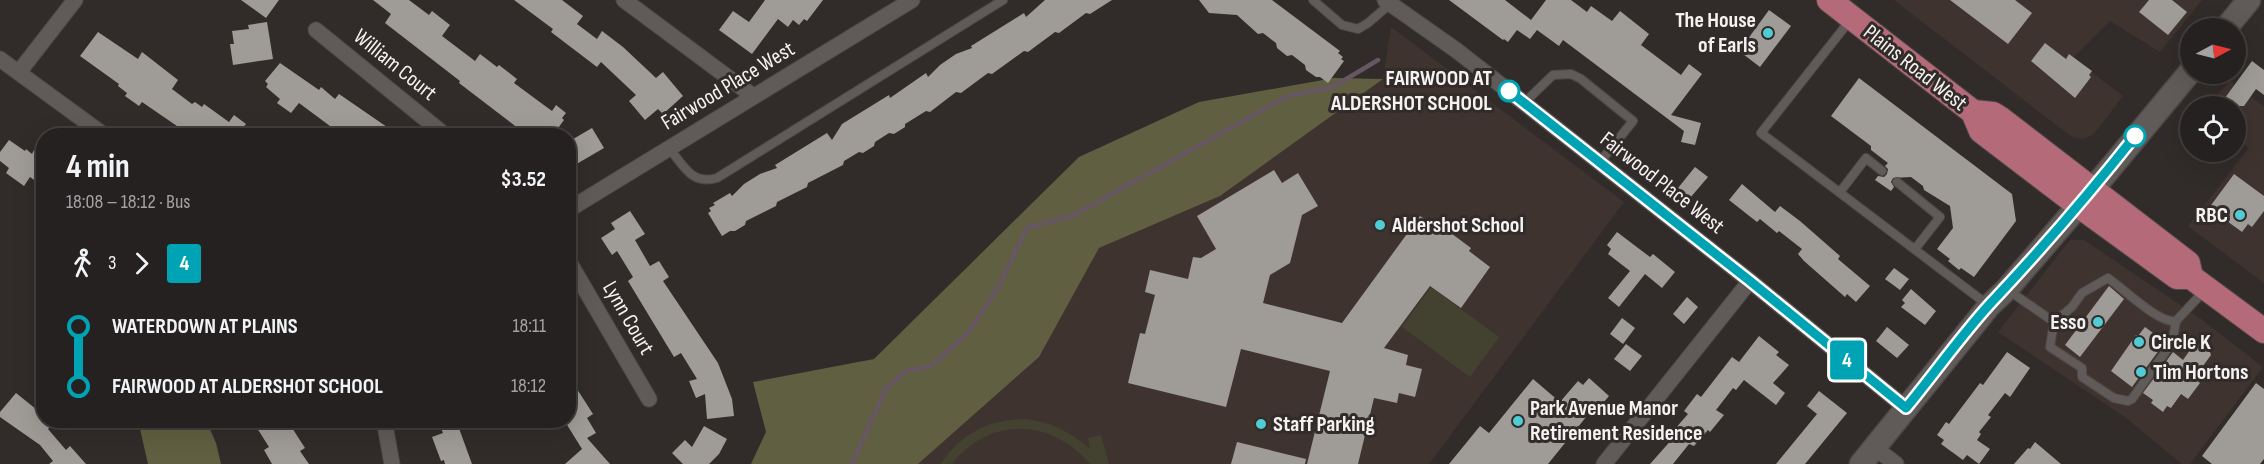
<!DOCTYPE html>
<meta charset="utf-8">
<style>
body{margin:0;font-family:"Sofia Sans Condensed",sans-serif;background:#2d2929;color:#f1f3f6;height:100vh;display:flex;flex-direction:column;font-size:22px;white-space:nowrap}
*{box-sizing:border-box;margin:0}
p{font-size:20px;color:#a3a3a5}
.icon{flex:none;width:33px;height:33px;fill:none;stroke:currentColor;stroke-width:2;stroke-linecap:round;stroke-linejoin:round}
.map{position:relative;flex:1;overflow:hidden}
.drawer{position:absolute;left:36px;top:128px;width:540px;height:300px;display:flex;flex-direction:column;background:#252120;border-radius:24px;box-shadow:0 6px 24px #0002,0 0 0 2px #423e3e}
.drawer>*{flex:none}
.badge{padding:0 12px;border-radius:4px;font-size:21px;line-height:39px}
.needle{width:39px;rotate:83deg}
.fabs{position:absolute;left:2180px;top:18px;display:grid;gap:12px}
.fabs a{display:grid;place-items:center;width:66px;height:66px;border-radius:50%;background:#252120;box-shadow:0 6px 24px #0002,0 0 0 2px #423e3e;font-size:30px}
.map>.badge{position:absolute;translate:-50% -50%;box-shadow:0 0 0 3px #fff}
.legs{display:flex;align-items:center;gap:9px;height:66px;padding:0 30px;font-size:20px}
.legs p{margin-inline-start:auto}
.headline{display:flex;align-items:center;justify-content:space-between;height:102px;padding:0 30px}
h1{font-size:33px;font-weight:700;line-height:45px}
ul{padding:0 30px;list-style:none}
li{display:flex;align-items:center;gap:21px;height:60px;font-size:22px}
li i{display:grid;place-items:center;width:9px;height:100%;margin:0 8px;background:currentColor}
li i::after{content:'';width:15px;height:15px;margin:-8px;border:4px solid;border-radius:50%;background:#252120}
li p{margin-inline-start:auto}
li:first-child i{background:linear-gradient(#0000 50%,currentColor 0)}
li:last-child i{background:linear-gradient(currentColor 50%,#0000 0)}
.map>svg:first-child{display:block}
</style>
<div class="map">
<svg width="2264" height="464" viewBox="0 0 2264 464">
<rect width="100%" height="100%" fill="#312c2a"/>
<!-- built -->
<g fill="#3f332f">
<polygon points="1894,0 2202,0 2160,52 2110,21 2073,58 2123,96 2093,135 2083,139 2072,137"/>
<polygon points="1391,27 1624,202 1429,464 918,464 1039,357 1099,248 1220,196 1383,79"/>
<polygon points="2230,81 2264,107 2264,283 2188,226 2249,148 2235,137 2235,106 2206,106"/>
<polygon points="2070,240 2084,240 2201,319 2263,367 2190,464 2182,464 2125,417 1998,332"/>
</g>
<!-- green -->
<g fill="#434230">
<polygon points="1431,287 1499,337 1470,377 1402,327"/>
<path d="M1025,419C1051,422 1070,432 1090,449L1088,438L1101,435L1109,464H1090C1051,418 990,416 952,464H941C961,433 989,420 1025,419Z"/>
</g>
<!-- forest -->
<g fill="#615f41">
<polygon points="1334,78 1383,79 1220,196 1099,248 1039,357 918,464 751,464 766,432 753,382 874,359 1079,157 1199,102"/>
<polygon points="138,420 206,420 216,443 221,464 148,464"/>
</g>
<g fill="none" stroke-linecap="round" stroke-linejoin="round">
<!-- stream -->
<polyline stroke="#665762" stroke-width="4.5" points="852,464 886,388 907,371 931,366 967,334 998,288 1027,228 1074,215 1288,96 1333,87 1378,60"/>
</g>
<!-- building -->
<g fill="#9f9b96">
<polygon points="241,0 279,0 266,18"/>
<polygon points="373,0 409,0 429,15 432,11 450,25 442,36 475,61 480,54 497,67 499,65 517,79 514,83 552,111 556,105 566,113 562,118 564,120 553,135 546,135 535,127 527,135 459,83 460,81 385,23 391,14"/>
<polygon points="514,0 562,0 583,16 577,24 597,39 602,31 623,47 656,78 663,72 683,96 663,114 658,109 645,120 629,101 636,95 601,62 597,67 551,32 553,29"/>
<polygon points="765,0 823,0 807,21 804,19 799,25 793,20 788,27 778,19 752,54 719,30 733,11 749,22"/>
<polygon points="1045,0 1112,0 1090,14 1086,13 1059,33 1055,32 1028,52 1024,51 992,74 988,73 961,93 956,92 930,112 926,111 905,124 905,127 894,134 889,133 875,142 874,146 863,153 859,152 844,161 843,165 808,183 807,187 777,202 776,206 746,221 745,225 735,231 730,231 722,236 708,213 711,211 709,208 715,205 713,203 730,193 732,196 744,184 760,174 777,168 775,165 827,133 832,140 842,124 889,95 890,98 926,73 928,77 940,65 956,54 972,48 971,46 1024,13 1026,17"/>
<polygon points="1199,0 1272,0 1340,51 1338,53 1343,57 1341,59 1344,61 1328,83 1320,77 1316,77 1306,70 1305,65 1292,55 1287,56 1277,48 1276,43 1263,33 1258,34 1237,15 1209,13"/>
<polygon points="1449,0 1505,0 1531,20 1546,0 1571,0 1587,12 1591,6 1612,21 1620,11 1649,34 1641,45 1681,75 1689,64 1702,74 1671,115 1701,123 1695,145 1681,142 1684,131 1563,40 1559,46 1537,30 1530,39 1517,30 1508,42 1504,39 1503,40"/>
<polygon points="1950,0 2015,0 2032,13 2008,44"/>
<polygon points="2149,0 2172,0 2187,12 2168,35 2139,12"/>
<polygon points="1769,10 1791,26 1760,67 1739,51"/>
<polygon points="267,22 273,59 233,65 230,44 234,44 232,31 249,29 248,25"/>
<polygon points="98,32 138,59 142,52 178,80 172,89 192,104 195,102 202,107 204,104 229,122 234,115 246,124 241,130 248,135 190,135 142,102 139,106 125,96 127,93 118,86 119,84 80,56"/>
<polygon points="2045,43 2066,59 2069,54 2092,71 2089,75 2091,77 2075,98 2031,61"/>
<polygon points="2252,61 2264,70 2264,95 2256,89 2244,106 2219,106"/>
<polygon points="280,63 319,90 321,87 335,99 339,94 387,127 381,135 342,135 299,103 291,113 277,103 280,99 266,87 268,84 265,81"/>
<polygon points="1859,78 2012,194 2016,221 1974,277 1961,268 1959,270 1948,261 1950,259 1937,249 1953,228 1950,206 1924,190 1923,186 1911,177 1893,178 1891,182 1894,187 1891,191 1875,180 1878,176 1884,177 1887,174 1888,169 1885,166 1888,163 1871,150 1871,146 1831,116"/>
<polygon points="592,128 604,148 568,169 568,142"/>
<polygon points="9,140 25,151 26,149 32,154 34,150 44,157 44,187 30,177 24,186 6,173 9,168 0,161 0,152"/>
<polygon points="1695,167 1708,177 1690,198 1678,188"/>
<polygon points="1274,170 1282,183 1298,173 1318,206 1302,215 1290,263 1270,275 1263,303 1342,323 1420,216 1442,231 1444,228 1471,248 1469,251 1490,267 1461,308 1430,286 1384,348 1408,355 1406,365 1422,369 1415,397 1399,393 1397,403 1374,398 1358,464 1307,464 1330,371 1241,349 1226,407 1128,383 1140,333 1145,334 1155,295 1145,292 1150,270 1188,279 1193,257 1201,258 1216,249 1197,216"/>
<polygon points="2234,174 2264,196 2264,211 2252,227 2248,224 2242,232 2209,208"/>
<polygon points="1742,184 1775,212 1780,206 1800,221 1840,256 1838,259 1870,286 1856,302 1847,294 1845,297 1804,261 1798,254 1802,249 1779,231 1777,233 1760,219 1757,222 1729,200"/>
<polygon points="630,211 645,234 635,240 650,266 659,261 669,277 663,281 718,363 732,399 734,416 707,419 705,394 696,398 689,381 697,379 681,353 674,357 628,281 633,277 617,251 612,255 601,238 615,229 611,223"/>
<polygon points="1617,232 1650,257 1653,254 1675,272 1662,288 1645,274 1619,307 1608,298 1630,271 1608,254 1611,249 1607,245"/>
<polygon points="1894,268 1909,279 1900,290 1885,279"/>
<polygon points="2109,286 2124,299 2080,357 2065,345"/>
<polygon points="1911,289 1936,311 1925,325 1901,307 1905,303 1902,300"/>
<polygon points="1687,297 1698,307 1684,324 1673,314"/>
<polygon points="1622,318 1635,328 1623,344 1610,334"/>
<polygon points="1887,327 1909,345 1897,358 1876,341"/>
<polygon points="2145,327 2165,342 2132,387 2111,371 2136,335 2138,336"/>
<polygon points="1759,336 1779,352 1776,355 1789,365 1773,383 1785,393 1776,405 1744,380 1736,390 1733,388 1716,410 1724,415 1710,432 1708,430 1694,446 1689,444 1673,464 1650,464 1674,437 1676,432 1674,430 1688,414 1684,411 1697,394 1701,397 1732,357 1739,362"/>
<polygon points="2195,343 2199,344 2210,352 2211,355 2194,378 2200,383 2188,399 2181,394 2171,408 2167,406 2163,412 2151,403 2153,400 2143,393 2173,352 2183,360"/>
<polygon points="1626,344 1642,356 1630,371 1614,359"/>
<polygon points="2007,352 2030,368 2010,397 2005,393 1988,415 1991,417 1979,432 1981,434 1977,440 1990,449 1979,464 1967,455 1963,460 1941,444 1944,440 1937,435 1946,422 1949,424 1980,383 1983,385"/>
<polygon points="568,375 593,414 587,418 596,433 587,438 610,464 565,464 582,449 564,420 568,420"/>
<polygon points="1589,378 1609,396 1598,409 1595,406 1548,464 1449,464 1480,426 1489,433 1533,379 1560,402 1578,381 1583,385"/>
<polygon points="2256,383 2264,389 2264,459 2260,464 2212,464 2202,456"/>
<polygon points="1819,391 1847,413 1805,464 1776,464 1817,414 1807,406"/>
<polygon points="16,393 36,409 44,401 44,420 49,420 53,423 48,429 66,450 70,446 86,464 49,464 53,461 40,445 0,417 0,412"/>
<polygon points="252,420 287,420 305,448 300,451 309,464 272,464 264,450 269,447"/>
<polygon points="438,420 456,420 472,464 445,464 444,460 441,461 432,437 443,433"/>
<polygon points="704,426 727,439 719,454 709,464 683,464 672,453 685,440 692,447"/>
<polygon points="1237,442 1306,459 1305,464 1231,464"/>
<polygon points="2035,442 2061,464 2014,464 2028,448 2030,449"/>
</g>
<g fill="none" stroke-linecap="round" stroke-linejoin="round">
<defs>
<g id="service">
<polyline points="1313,0 1342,25 1358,29 1368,23 1390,4"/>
<polyline points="1851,19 1761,133 1988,305"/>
<polyline points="1524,103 1553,75 1571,74 1581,79 1633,121 1600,162"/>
<path d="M669,148C684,166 691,185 717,178L1003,0"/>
<polyline points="1897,182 1940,217 1915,249"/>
<polyline points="1840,192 1866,158 1882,171"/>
<path d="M2008,290L2054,322L2072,307L2082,293L2108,278C2124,289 2159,324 2176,321L2205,290"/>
<polyline points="2054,322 2050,347 2082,368 2082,377 2114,398 2128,401 2132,399 2169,347 2173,338 2176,321"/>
</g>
<g id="minor">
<polyline points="624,0 753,96"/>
<polyline points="1385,0 1456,50 1524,103 1750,281 1906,408"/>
<polyline points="316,30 445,135"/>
<polyline points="0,59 104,135"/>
<polyline points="19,72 75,0"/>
<polyline points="568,210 912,0"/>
<polyline points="568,260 649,399"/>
<polyline points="384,420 392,464"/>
<polyline points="1875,448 1896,464"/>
<polyline points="1604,464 1750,281"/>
</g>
<g id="secondary">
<polyline points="2226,28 2249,0"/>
<polyline points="1861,464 1989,306 2007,289 2093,189 2190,72"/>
</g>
<g id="primary">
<polyline points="1829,0 1973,112 1981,131 2078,205 2177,277 2191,277 2264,331"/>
<polyline points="1973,112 1993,114 2001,119 2188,263 2191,277"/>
</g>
</defs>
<!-- service casing -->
<use href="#service" stroke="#4e4948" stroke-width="10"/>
<!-- minor casing -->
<use href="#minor" stroke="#4e4948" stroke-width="17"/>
<!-- secondary casing -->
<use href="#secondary" stroke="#4e4948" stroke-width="25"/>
<!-- primary casing -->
<use href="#primary" stroke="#4e4948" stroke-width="26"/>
<!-- service -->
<use href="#service" stroke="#605a58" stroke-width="8"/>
<!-- minor -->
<use href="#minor" stroke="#605a58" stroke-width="15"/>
<!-- secondary -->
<use href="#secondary" stroke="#605a58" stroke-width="22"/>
<!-- primary -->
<use href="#primary" stroke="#b56a7a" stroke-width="24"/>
</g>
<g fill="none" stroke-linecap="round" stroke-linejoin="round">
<defs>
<path id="line-1" d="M1509,91L1750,281L1906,408C1934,374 1960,337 1989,305C2040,251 2089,194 2135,136"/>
</defs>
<!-- line-1 casing -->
<use href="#line-1" stroke="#fff" stroke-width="14"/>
<!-- line-1 -->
<use href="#line-1" stroke="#00a3b4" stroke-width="9"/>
</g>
<!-- markers -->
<g fill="#51ccd4" stroke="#312c2a" stroke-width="2">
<circle cx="1768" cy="33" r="6"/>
<circle cx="2240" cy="215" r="6"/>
<circle cx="1380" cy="225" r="6"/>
<circle cx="2098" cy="322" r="6"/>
<circle cx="2139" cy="342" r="6"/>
<circle cx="2141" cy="372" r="6"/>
<circle cx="1518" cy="421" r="6"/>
<circle cx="1261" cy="424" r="6"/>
</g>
<g fill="#fff" stroke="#00a3b4" stroke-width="3">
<circle cx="1509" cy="91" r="10"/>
<circle cx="2135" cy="136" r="10"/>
</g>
<g text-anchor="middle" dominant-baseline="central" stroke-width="6" stroke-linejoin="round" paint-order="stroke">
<!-- poi labels -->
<g font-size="22" font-weight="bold" fill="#f6f2f1" stroke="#312c2a" text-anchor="start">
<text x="1756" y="20" text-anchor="end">The House<tspan x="1756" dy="25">of Earls</tspan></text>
<text x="2228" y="215" text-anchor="end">RBC</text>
<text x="1392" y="225">Aldershot School</text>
<text x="2086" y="322" text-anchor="end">Esso</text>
<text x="2151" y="342">Circle K</text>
<text x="2153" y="372">Tim Hortons</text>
<text x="1530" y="408">Park Avenue Manor<tspan x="1530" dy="25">Retirement Residence</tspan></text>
<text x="1273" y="424">Staff Parking</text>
</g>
<!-- street labels -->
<g font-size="22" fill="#f6f2f1" stroke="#312c2a">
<text transform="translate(395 65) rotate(39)">William Court</text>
<text transform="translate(1915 68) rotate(38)">Plains Road West</text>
<text transform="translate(728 86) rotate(-31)">Fairwood Place West</text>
<text transform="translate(1662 183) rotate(38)">Fairwood Place West</text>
<text transform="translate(628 318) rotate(60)">Lynn Court</text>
</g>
<!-- stop labels -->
<g font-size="22" font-weight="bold" fill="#f6f2f1" stroke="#312c2a" text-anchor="end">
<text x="1492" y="78">FAIRWOOD AT<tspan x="1492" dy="25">ALDERSHOT SCHOOL</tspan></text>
</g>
</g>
</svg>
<div class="fabs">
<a><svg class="needle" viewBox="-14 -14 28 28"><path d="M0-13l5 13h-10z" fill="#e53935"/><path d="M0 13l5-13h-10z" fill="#a3a3a5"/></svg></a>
<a><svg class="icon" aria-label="locate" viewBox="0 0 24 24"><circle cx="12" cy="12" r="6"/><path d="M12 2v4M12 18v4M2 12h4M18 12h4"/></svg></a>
</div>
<b class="badge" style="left:1847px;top:360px;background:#00a3b4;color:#fff">4</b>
<section class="drawer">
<div class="headline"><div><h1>4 min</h1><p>18:08 – 18:12 · Bus</p></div><b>$3.52</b></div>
<div class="legs"><svg class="icon" aria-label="walk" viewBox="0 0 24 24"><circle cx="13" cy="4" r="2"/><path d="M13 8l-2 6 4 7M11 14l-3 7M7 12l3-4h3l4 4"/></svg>3<svg class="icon" aria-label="forward" viewBox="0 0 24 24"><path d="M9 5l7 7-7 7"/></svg><b class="badge" style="background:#00a3b4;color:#fff">4</b></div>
<ul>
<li><i style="color:#00a3b4"></i><b>WATERDOWN AT PLAINS</b><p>18:11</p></li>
<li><i style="color:#00a3b4"></i><b>FAIRWOOD AT ALDERSHOT SCHOOL</b><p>18:12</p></li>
</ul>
</section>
</div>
